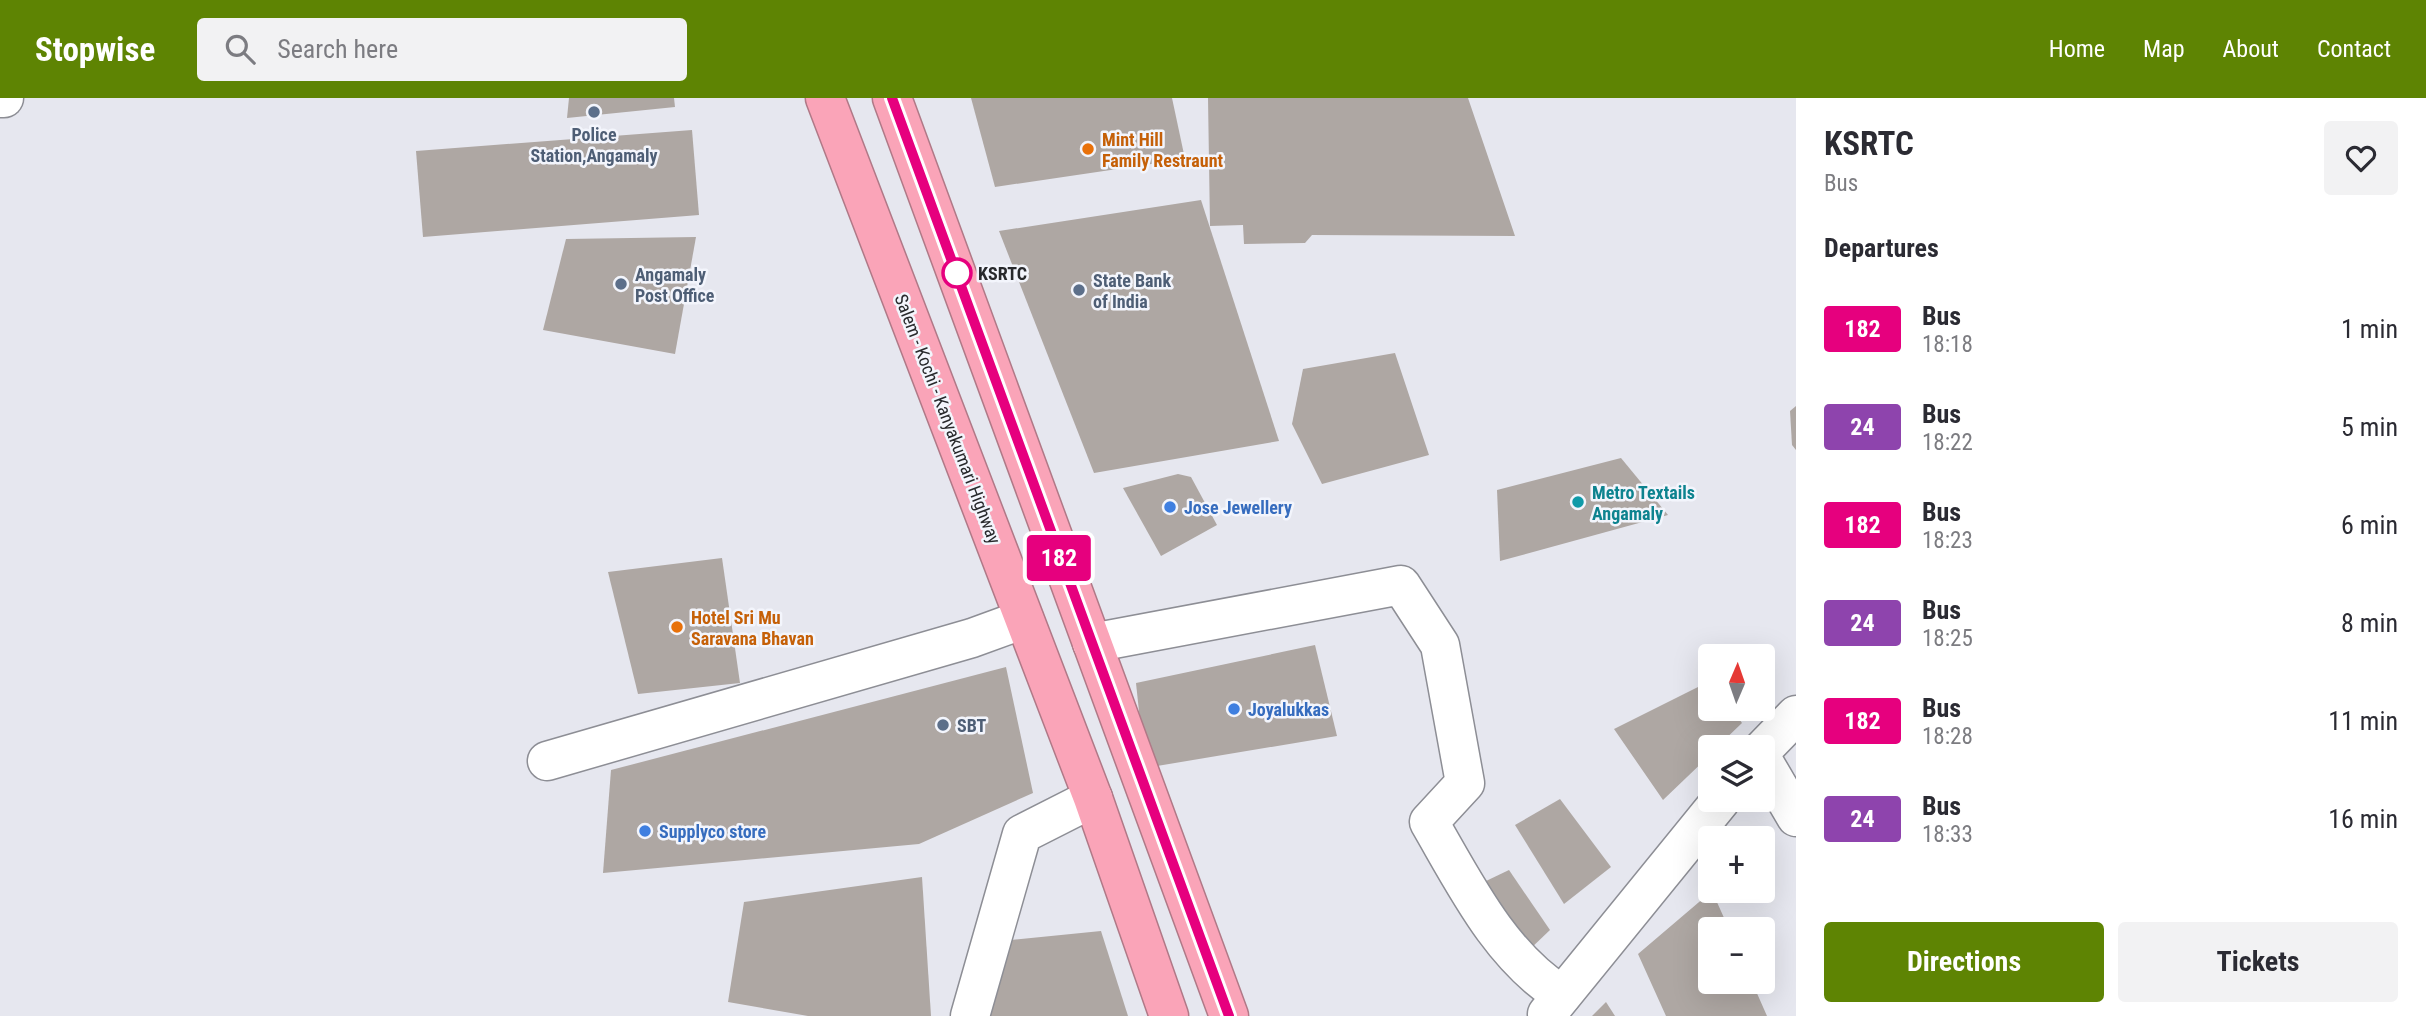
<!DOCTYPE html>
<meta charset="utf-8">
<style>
body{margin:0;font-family:"Roboto Condensed",sans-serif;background:#f2f2f3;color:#2b2b33;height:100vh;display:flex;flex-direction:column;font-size:26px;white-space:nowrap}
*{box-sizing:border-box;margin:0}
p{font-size:23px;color:#7c7c81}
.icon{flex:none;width:38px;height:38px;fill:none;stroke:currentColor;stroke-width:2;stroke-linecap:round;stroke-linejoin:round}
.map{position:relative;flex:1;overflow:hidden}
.sheet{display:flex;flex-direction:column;background:#fff;width:630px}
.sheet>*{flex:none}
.badge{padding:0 14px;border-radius:5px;font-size:24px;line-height:46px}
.needle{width:46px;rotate:2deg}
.buttons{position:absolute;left:1698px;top:546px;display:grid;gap:14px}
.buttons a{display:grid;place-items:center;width:77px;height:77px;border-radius:7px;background:#fff;box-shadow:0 7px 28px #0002;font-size:35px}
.map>.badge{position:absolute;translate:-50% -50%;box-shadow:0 0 0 4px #fff}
h2{padding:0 28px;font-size:26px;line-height:63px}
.round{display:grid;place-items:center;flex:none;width:74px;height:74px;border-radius:7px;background:#f2f2f3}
.overview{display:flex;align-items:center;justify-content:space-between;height:119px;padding:0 28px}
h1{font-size:33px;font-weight:700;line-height:52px}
.cta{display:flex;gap:14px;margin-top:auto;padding:14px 28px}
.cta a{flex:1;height:80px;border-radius:7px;background:#5e8403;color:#fff;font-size:28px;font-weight:700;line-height:80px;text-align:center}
.cta a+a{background:#f2f2f3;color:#2b2b33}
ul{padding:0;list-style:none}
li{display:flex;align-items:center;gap:21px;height:98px;padding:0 28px}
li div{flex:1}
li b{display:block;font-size:26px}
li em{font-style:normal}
li .badge{min-width:77px;font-weight:700;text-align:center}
header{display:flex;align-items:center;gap:42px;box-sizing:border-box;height:98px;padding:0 35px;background:#5e8403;color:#fff}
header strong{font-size:33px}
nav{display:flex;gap:38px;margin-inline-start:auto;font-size:24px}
.search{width:490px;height:63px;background:#f2f2f3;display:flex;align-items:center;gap:18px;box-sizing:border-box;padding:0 24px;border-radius:7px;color:#7c7c81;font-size:26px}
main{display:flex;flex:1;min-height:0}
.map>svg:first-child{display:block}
</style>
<header>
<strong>Stopwise</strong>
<div class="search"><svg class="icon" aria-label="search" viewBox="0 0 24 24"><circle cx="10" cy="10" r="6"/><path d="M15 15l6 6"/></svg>Search here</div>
<nav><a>Home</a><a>Map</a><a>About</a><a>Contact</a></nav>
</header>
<main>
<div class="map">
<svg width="1796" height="918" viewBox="0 0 1796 918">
<rect width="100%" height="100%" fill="#e6e7ef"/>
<!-- building -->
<g fill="#aea7a3">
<polygon points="569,0 674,0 675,9 567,20"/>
<polygon points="971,0 1172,0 1185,61 995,89"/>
<polygon points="1208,0 1468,0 1515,138 1312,137 1305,145 1244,146 1243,127 1210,128"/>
<polygon points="692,32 699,117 423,139 416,53"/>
<polygon points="1201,102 1279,343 1094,375 999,133"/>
<polygon points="696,139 675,256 543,232 566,141"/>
<polygon points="1395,255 1429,357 1322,386 1292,326 1303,271"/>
<polygon points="1796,308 1796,352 1792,347 1790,313"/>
<polygon points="1621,360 1668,417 1500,463 1497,392"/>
<polygon points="1178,376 1191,379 1217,427 1161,458 1123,390"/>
<polygon points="722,460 740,585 638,596 608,474"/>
<polygon points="1315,547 1337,638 1145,670 1136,585"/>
<polygon points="1006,569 1033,695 919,746 603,775 611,672"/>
<polygon points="1710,583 1710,611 1732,611 1742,625 1717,649 1710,649 1710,657 1663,702 1614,631"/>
<polygon points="1560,701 1611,769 1564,806 1515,727"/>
<polygon points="1509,772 1550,832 1528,853 1486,783"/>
<polygon points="922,779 931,918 808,918 728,904 744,804"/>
<polygon points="1712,793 1729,831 1710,831 1710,884 1752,884 1767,918 1666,918 1638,856"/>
<polygon points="1101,833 1128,918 986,918 991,844"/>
<polygon points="1606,904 1615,918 1592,918"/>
</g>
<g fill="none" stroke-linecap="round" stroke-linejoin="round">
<defs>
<g id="street">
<polyline points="0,0 4,0"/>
<path d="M1092,545L1401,487L1440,547L1465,685L1429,724C1465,786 1500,858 1562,897"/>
<polyline points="1762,652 1796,617"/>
<polyline points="1762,661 1796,719"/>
<polyline points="547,663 972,540 1024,521"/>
<polyline points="1547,916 1721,702"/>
<polyline points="970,918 1022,736 1093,700"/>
</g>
<g id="highway">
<polyline points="825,0 1093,700 1169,918"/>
<polyline points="892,0 1229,918"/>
</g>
</defs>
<!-- street casing -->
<use href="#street" stroke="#8d8e95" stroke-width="41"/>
<!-- highway casing -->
<use href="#highway" stroke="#b07987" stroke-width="41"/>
<!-- street -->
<use href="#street" stroke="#fff" stroke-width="38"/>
<!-- highway -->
<use href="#highway" stroke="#faa4b8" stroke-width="38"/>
</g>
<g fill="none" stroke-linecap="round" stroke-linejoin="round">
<defs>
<polyline id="line" points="892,0 1229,918"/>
</defs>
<!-- line casing -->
<use href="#line" stroke="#fff" stroke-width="16"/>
<!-- line -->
<use href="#line" stroke="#e6007e" stroke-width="10"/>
</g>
<!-- markers -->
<g fill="#5c6f8a" stroke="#f3f5fc" stroke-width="2.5">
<circle cx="594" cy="14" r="7"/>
<circle cx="621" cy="186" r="7"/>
<circle cx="1079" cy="192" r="7"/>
<circle cx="943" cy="627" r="7"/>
</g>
<g fill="#e8710a" stroke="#f3f5fc" stroke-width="2.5">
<circle cx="1088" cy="51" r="7"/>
<circle cx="677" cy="529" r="7"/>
</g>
<circle fill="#fff" stroke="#e6007e" stroke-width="3.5" cx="957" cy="175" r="14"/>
<circle fill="#0f9aa8" stroke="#f3f5fc" stroke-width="2.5" cx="1578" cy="404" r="7"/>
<g fill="#3f7fe0" stroke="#f3f5fc" stroke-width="2.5">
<circle cx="1170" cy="409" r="7"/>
<circle cx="1234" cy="611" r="7"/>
<circle cx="645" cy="733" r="7"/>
</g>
<g text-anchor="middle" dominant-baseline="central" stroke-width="5" stroke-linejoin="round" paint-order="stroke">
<!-- service labels -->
<g font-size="18" font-weight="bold" fill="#4e5e75" stroke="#f3f5fc" text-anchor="start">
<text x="594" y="36" text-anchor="middle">Police<tspan x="594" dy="21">Station,Angamaly</tspan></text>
<text x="635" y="176">Angamaly<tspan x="635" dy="21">Post Office</tspan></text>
<text x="1093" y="182">State Bank<tspan x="1093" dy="21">of India</tspan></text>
<text x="957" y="627">SBT</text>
</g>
<!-- food labels -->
<g font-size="18" font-weight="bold" fill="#c56008" stroke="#f3f5fc" text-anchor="start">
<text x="1102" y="41">Mint Hill<tspan x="1102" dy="21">Family Restraunt</tspan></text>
<text x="691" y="519">Hotel Sri Mu<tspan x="691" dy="21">Saravana Bhavan</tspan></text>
</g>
<!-- stop labels -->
<g font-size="18" font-weight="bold" fill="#28292c" stroke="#f3f5fc" text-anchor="start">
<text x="978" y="175">KSRTC</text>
</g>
<!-- street labels -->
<g font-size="18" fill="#28292c" stroke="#f3f5fc">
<text transform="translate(948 321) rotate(69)">Salem - Kochi - Kanyakumari Highway</text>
</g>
<!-- culture labels -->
<g font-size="18" font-weight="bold" fill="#0d838f" stroke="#f3f5fc" text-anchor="start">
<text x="1592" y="394">Metro Textails<tspan x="1592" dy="21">Angamaly</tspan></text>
</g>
<!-- shop labels -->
<g font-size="18" font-weight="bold" fill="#366cbe" stroke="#f3f5fc" text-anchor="start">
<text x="1184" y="409">Jose Jewellery</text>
<text x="1248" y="611">Joyalukkas</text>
<text x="659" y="733">Supplyco store</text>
</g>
</g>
</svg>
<div class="buttons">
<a><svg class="needle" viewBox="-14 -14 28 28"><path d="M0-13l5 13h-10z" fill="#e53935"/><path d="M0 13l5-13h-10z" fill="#7c7c81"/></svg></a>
<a><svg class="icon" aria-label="layers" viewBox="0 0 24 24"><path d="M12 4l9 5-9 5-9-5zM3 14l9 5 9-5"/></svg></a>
<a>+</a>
<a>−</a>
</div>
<b class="badge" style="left:1059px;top:460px;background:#e6007e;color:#fff">182</b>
</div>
<section class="sheet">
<div class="overview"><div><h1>KSRTC</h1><p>Bus</p></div><a class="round"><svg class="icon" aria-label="heart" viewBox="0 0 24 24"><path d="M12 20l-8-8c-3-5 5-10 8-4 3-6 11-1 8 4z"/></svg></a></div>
<h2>Departures</h2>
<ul>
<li><span class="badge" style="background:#e6007e;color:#fff">182</span><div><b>Bus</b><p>18:18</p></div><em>1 min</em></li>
<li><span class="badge" style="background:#8e44ad;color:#fff">24</span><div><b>Bus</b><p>18:22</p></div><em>5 min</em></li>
<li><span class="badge" style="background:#e6007e;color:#fff">182</span><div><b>Bus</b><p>18:23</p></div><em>6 min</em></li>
<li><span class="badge" style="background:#8e44ad;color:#fff">24</span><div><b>Bus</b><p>18:25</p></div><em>8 min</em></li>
<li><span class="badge" style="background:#e6007e;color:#fff">182</span><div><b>Bus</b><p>18:28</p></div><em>11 min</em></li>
<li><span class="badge" style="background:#8e44ad;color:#fff">24</span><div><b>Bus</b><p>18:33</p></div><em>16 min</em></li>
</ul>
<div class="cta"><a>Directions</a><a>Tickets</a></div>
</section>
</main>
